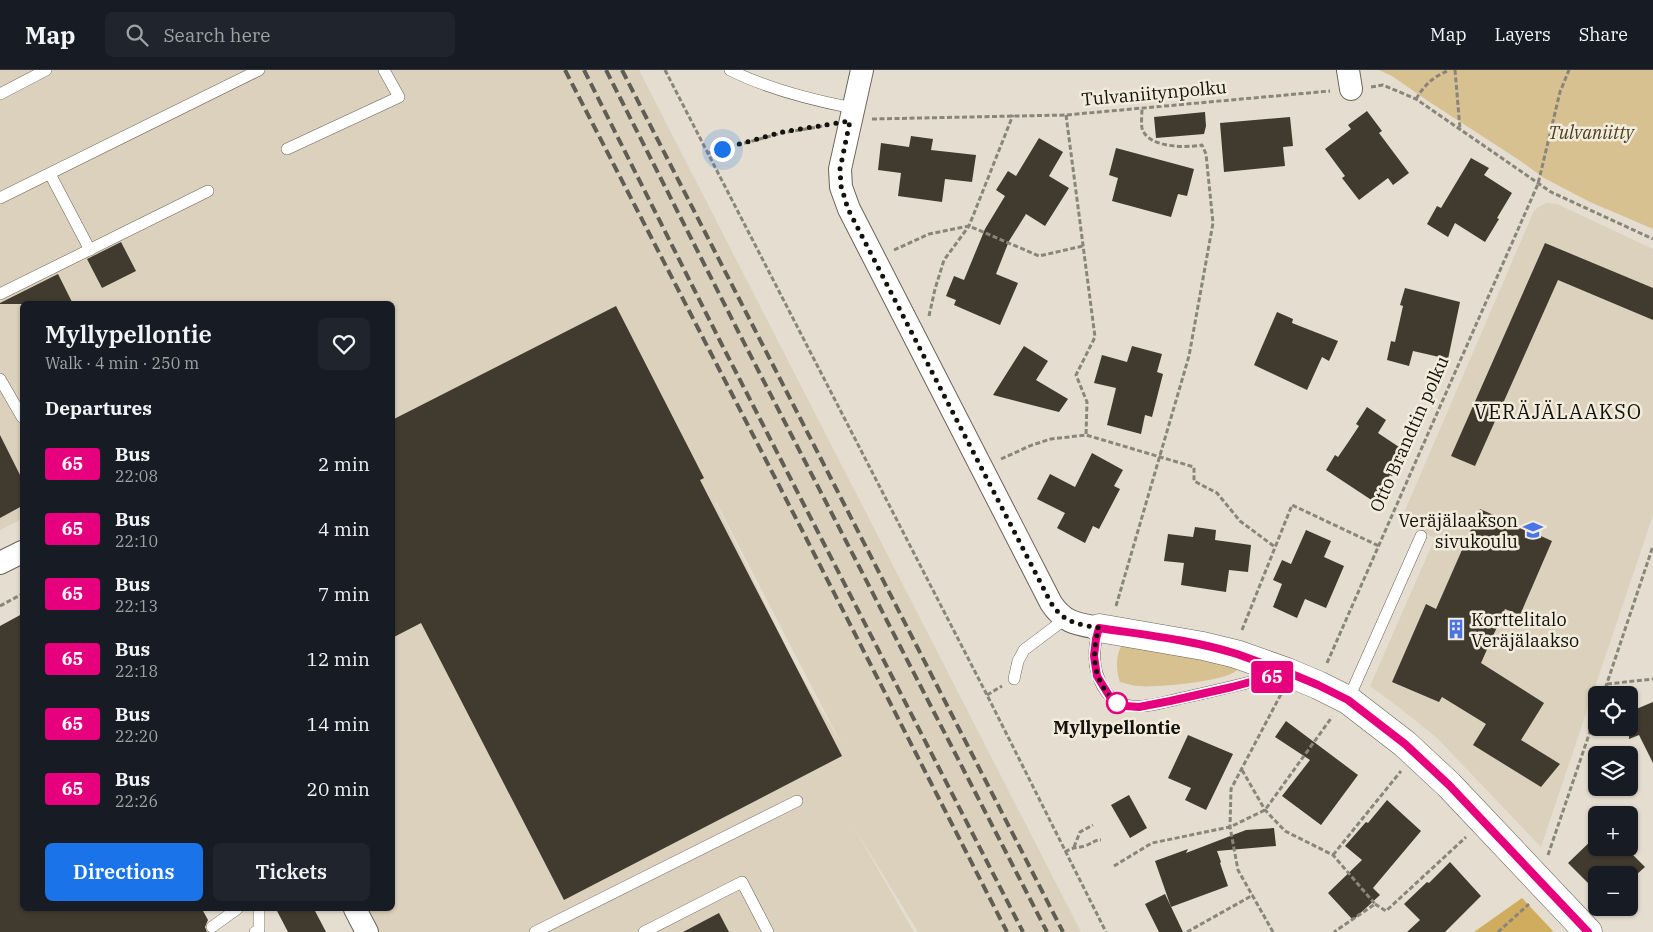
<!DOCTYPE html>
<meta charset="utf-8">
<style>
body{margin:0;font-family:"IBM Plex Serif",serif;background:#20242c;color:#f1f3f6;height:100vh;display:flex;flex-direction:column;font-size:19px;white-space:nowrap}
*{box-sizing:border-box;margin:0}
p{font-size:16px;color:#9ea1a6}
.icon{flex:none;width:28px;height:28px;fill:none;stroke:currentColor;stroke-width:2;stroke-linecap:round;stroke-linejoin:round}
.map{position:relative;flex:1;overflow:hidden}
.details{position:absolute;left:20px;top:231px;width:375px;height:610px;display:flex;flex-direction:column;background:#171b24;border-radius:8px;box-shadow:0 1px 4px #0004}
.details>*{flex:none}
.badge{padding:0 10px;border-radius:4px;font-size:18px;line-height:32px}
.controls{position:absolute;left:1588px;top:616px;display:grid;gap:10px}
.controls a{display:grid;place-items:center;width:50px;height:50px;border-radius:8px;background:#171b24;box-shadow:0 1px 4px #0004;font-size:25px}
.you{position:absolute;width:25px;height:25px;margin:-12px;border:4px solid #fff;border-radius:50%;background:#1a73e8;box-shadow:0 0 0 8px #1a73e833}
.map>.badge{position:absolute;translate:-50% -50%;box-shadow:0 0 0 2px #fff}
h2{padding:0 25px;font-size:19px;line-height:45px}
.round{display:grid;place-items:center;flex:none;width:52px;height:52px;border-radius:8px;background:#20242c}
.head{display:flex;align-items:center;justify-content:space-between;height:85px;padding:0 25px}
h1{font-size:24px;font-weight:600;line-height:38px}
.button{display:flex;gap:10px;margin-top:auto;padding:10px 25px}
.button a{flex:1;height:58px;border-radius:8px;background:#1a73e8;color:#fff;font-size:20px;font-weight:600;line-height:58px;text-align:center}
.button a+a{background:#20242c;color:#f1f3f6}
ul{padding:0;list-style:none}
li{display:flex;align-items:center;gap:15px;height:65px;padding:0 25px}
li div{flex:1}
li b{display:block;font-size:19px}
li em{font-style:normal}
li .badge{min-width:55px;font-weight:700;text-align:center}
header{display:flex;align-items:center;gap:30px;box-sizing:border-box;height:70px;padding:0 25px;background:#171b24;border-bottom:1px solid #363941}
header strong{font-size:24px}
nav{display:flex;gap:28px;margin-inline-start:auto;font-size:18px}
.search{width:350px;height:45px;background:#20242c;display:flex;align-items:center;gap:12px;box-sizing:border-box;padding:0 18px;border-radius:8px;color:#9ea1a6;font-size:19px}
.map>svg:first-child{display:block}
</style>
<header>
<strong>Map</strong>
<div class="search"><svg class="icon" aria-label="search" viewBox="0 0 24 24"><circle cx="10" cy="10" r="6"/><path d="M15 15l6 6"/></svg>Search here</div>
<nav><a>Map</a><a>Layers</a><a>Share</a></nav>
</header>
<div class="map">
<svg width="1653" height="862" viewBox="0 0 1653 862">
<rect width="100%" height="100%" fill="#e5ded0"/>
<!-- built -->
<g fill="#dbd1bc" fill-rule="evenodd">
<path d="M0,0H639L1081,862H918L852,754L914,862H378L366,839H392V234H22V449L0,460ZM715,432H716L843,677L796,597Z"/>
<polygon points="1546,133 1557,134 1653,179 1653,445 1541,777 1437,668 1401,639 1370,616 1435,468 1400,452 1533,143 1537,138"/>
</g>
<!-- green -->
<g fill="#d7c191">
<polygon points="1379,0 1653,0 1653,159 1590,132 1544,108 1519,90 1428,31 1392,6"/>
<path d="M1124,573L1187,582L1237,599L1236,601C1222,612 1155,618 1136,616C1130,615 1125,613 1120,612C1116,601 1115,582 1124,573Z"/>
</g>
<!-- forest -->
<polygon fill="#d0ad5e" points="1522,828 1553,861 1551,862 1474,862"/>
<!-- building -->
<g fill="#403a2f">
<polygon points="1367,41 1382,61 1379,63 1409,103 1393,115 1388,108 1359,130 1342,108 1345,106 1325,79 1351,59 1348,55"/>
<polygon points="1205,42 1206,56 1204,64 1156,68 1154,47"/>
<polygon points="1290,47 1293,76 1283,77 1285,96 1224,102 1220,53"/>
<polygon points="911,66 933,69 931,80 976,85 972,112 945,109 942,132 898,126 901,103 878,100 881,73 909,77"/>
<polygon points="1039,68 1063,82 1049,106 1069,118 1045,156 1026,144 1009,171 996,204 1018,213 1000,255 954,235 956,230 946,226 954,206 964,210 985,159 1005,126 996,120 1008,101 1016,106"/>
<polygon points="1116,78 1194,99 1187,126 1178,124 1171,147 1112,131 1118,108 1109,105"/>
<polygon points="1471,88 1489,98 1484,105 1512,123 1497,148 1499,149 1485,172 1455,153 1448,167 1427,154 1437,136 1441,138"/>
<polygon points="121,172 136,201 102,218 87,189"/>
<polygon points="1545,173 1653,218 1653,250 1558,210 1475,396 1451,386"/>
<polygon points="58,204 73,234 0,234 0,233"/>
<polygon points="1405,218 1460,232 1448,289 1413,281 1409,296 1387,290 1391,271 1395,272 1403,236 1400,235"/>
<polygon points="616,236 704,408 700,410 842,686 564,830 421,553 392,568 392,350"/>
<polygon points="1277,242 1293,249 1292,253 1338,271 1329,291 1322,287 1307,320 1254,295"/>
<polygon points="1024,276 1048,291 1036,310 1068,329 1059,342 993,325"/>
<polygon points="1132,276 1162,284 1157,302 1163,304 1152,347 1145,345 1141,364 1107,355 1116,318 1094,313 1102,285 1127,292"/>
<polygon points="1367,337 1386,350 1378,363 1408,383 1392,406 1390,405 1373,431 1326,400 1335,385 1338,387 1347,374 1359,356 1356,354"/>
<polygon points="0,365 22,409 22,436 0,448"/>
<polygon points="1092,383 1123,400 1114,416 1120,419 1099,459 1093,456 1085,473 1057,458 1065,443 1037,429 1050,404 1075,417"/>
<polygon points="1480,439 1552,471 1520,545 1505,539 1481,593 1544,633 1521,670 1560,694 1541,717 1473,675 1486,654 1442,627 1439,632 1392,612 1426,534 1436,539"/>
<polygon points="1195,457 1216,460 1215,470 1251,475 1248,502 1229,500 1226,522 1181,515 1184,493 1164,491 1168,464 1193,467"/>
<polygon points="1306,460 1331,471 1324,487 1344,496 1326,538 1305,529 1297,548 1273,537 1282,514 1273,510 1282,490 1291,494"/>
<polygon points="22,544 22,839 202,839 208,850 205,857 207,862 0,862 0,556"/>
<polygon points="1653,632 1653,693 1639,665 1629,669 1629,642"/>
<polygon points="1286,651 1358,705 1321,755 1282,726 1310,690 1275,667"/>
<polygon points="1188,665 1233,684 1206,740 1185,730 1191,718 1168,708"/>
<polygon points="1129,725 1147,758 1130,768 1111,735"/>
<polygon points="1387,730 1421,761 1373,818 1380,825 1353,850 1328,823 1362,790 1345,776 1366,752 1368,753"/>
<polygon points="1274,758 1276,776 1217,781 1221,792 1220,793 1228,816 1171,837 1155,791 1188,779 1186,783 1246,760"/>
<polygon points="1596,766 1596,778 1626,778 1645,797 1636,805 1596,805 1596,821 1568,793"/>
<polygon points="1450,792 1481,826 1445,862 1407,862 1420,850 1404,834 1427,812 1429,813"/>
<polygon points="1165,824 1183,862 1159,862 1145,834"/>
<polygon points="276,839 314,839 326,862 288,862"/>
<polygon points="719,843 729,862 683,862"/>
</g>
<g fill="none" stroke-linecap="round" stroke-linejoin="round">
<defs>
<g id="service">
<path d="M730,0C768,19 811,30 853,38"/>
<polyline points="0,24 46,0"/>
<polyline points="287,79 399,27 384,0"/>
<polyline points="50,104 90,180"/>
<polyline points="0,128 259,0"/>
<polyline points="0,224 208,121"/>
<polyline points="0,309 22,347"/>
<path d="M1099,558C1093,579 1092,598 1103,617C1109,626 1114,633 1126,635C1144,639 1165,632 1182,628C1215,621 1247,613 1279,605"/>
<polyline points="1014,609 1018,591 1024,580 1065,549"/>
<polyline points="1348,630 1421,466"/>
<polyline points="212,857 237,839"/>
<polyline points="255,862 259,860 259,839"/>
<polyline points="535,862 797,731"/>
<polyline points="644,862 742,812 768,862"/>
</g>
<g id="minor">
<path d="M862,0L840,99L841,117L849,139L1051,533C1064,553 1077,554 1099,558"/>
<polyline points="1348,0 1351,19"/>
<polyline points="0,493 22,482"/>
<polyline points="355,839 367,862"/>
</g>
<polyline id="tertiary" points="1099,558 1203,576 1236,584 1287,602 1318,615 1348,630 1405,674 1449,715 1588,862"/>
</defs>
<!-- service casing -->
<use href="#service" stroke="#696457" stroke-width="12"/>
<!-- minor casing -->
<use href="#minor" stroke="#696457" stroke-width="24"/>
<!-- tertiary casing -->
<use href="#tertiary" stroke="#696457" stroke-width="29"/>
<!-- path -->
<g stroke="#8a857b" stroke-width="3" stroke-dasharray="5 2.5" stroke-linecap="butt">
<polyline points="665,0 987,625 1106,862"/>
<polyline points="1455,0 1460,59"/>
<polyline points="1371,17 1383,15 1416,29 1551,122 1653,169"/>
<path d="M1416,29C1426,13 1432,8 1449,0"/>
<polyline points="1066,45 1095,267 1076,305 1087,332 1086,365"/>
<polyline points="872,49 1066,45 1330,21"/>
<polyline points="708,83 782,63 829,55"/>
<polyline points="894,180 929,164 969,156 1039,186 1083,176"/>
<polyline points="929,246 935,219 944,190 969,156 1013,45"/>
<polyline points="1001,389 1032,375 1051,369 1086,365 1194,397 1194,411 1217,423 1240,451 1275,477"/>
<polyline points="0,536 22,524"/>
<path d="M1116,536L1189,286L1213,153L1206,84L1202,75C1186,78 1147,78 1142,58C1141,52 1142,44 1142,38"/>
<polyline points="1242,560 1292,435 1379,476"/>
<polyline points="1327,593 1538,114 1560,22 1569,0"/>
<polyline points="1607,614 1653,609"/>
<polyline points="987,625 1002,616"/>
<polyline points="1603,625 1653,476"/>
<polyline points="1242,700 1265,740 1285,761 1333,785 1375,834 1334,862"/>
<polyline points="1074,777 1080,762 1093,755"/>
<path d="M1065,782C1073,777 1077,778 1085,776C1091,774 1094,770 1101,770"/>
<polyline points="1333,785 1401,701"/>
<polyline points="1548,785 1596,644"/>
<polyline points="1114,796 1152,773 1230,757 1265,740 1332,647"/>
<polyline points="1375,834 1386,841 1466,767"/>
<polyline points="1187,862 1253,825"/>
<polyline points="1273,862 1238,800 1230,757 1231,719 1281,624"/>
<polyline points="1498,862 1529,834"/>
</g>
<!-- service -->
<use href="#service" stroke="#fff" stroke-width="11"/>
<!-- minor -->
<use href="#minor" stroke="#fff" stroke-width="22"/>
<!-- tertiary -->
<use href="#tertiary" stroke="#fff" stroke-width="28"/>
<!-- rail -->
<g stroke="#605d54" stroke-width="4" stroke-dasharray="10 5" stroke-linecap="butt">
<polyline points="565,0 804,464 1007,862"/>
<polyline points="584,0 720,271 1023,862"/>
<polyline points="606,0 739,263 1047,862"/>
<polyline points="622,0 1063,862"/>
</g>
</g>
<g fill="none" stroke-linecap="round" stroke-linejoin="round">
<defs>
<path id="line" d="M1270,596C1259,592 1248,588 1237,584C1193,570 1145,565 1099,558L1096,569L1094,586L1097,606L1110,627L1117,633L1126,636L1139,637L1170,631L1232,617L1287,602L1318,615L1348,630L1405,674L1449,715L1588,862"/>
</defs>
<!-- line casing -->
<use href="#line" stroke="#fff" stroke-width="11"/>
<!-- line -->
<use href="#line" stroke="#e6007e" stroke-width="8"/>
<!-- walk -->
<path stroke="#14120d" stroke-width="5" stroke-dasharray="0 9" d="M722,79L782,62L850,51L840,99L841,116L848,139L1051,533C1064,553 1077,554 1099,558C1090,586 1094,614 1117,633"/>
</g>
<!-- icons -->
<defs>
<symbol id="school-bare" viewBox="-9 -9 18 18"><path d="M0-5L7-2L0 1L-7-2ZM-4 1L0 2.5L4 1V4Q0 6-4 4Z" fill="#4a73e6" stroke="#f2ecdd" stroke-width="2.5" paint-order="stroke"/></symbol>
<symbol id="building-bare" viewBox="-9 -9 18 18"><path d="M-4-6H4V6H1V3H-1V6H-4ZM-2.5-4.3h1.7v1.8h-1.7ZM.8-4.3h1.7v1.8H.8ZM-2.5-1h1.7V.8h-1.7ZM.8-1h1.7V.8H.8Z" fill="#4a73e6" stroke="#f2ecdd" stroke-width="2.5" paint-order="stroke"/></symbol>
</defs>
<g fill-rule="evenodd">
<use href="#school-bare" x="1519" y="446" width="28" height="28"/>
<use href="#building-bare" x="1442" y="545" width="28" height="28"/>
</g>
<!-- markers -->
<circle fill="#fff" stroke="#e6007e" stroke-width="2.5" cx="1117" cy="633" r="10"/>
<g text-anchor="middle" dominant-baseline="central" stroke-width="5" stroke-linejoin="round" paint-order="stroke">
<!-- street labels -->
<g font-size="18" fill="#14120d" stroke="#f2ecdd">
<text transform="translate(1154 23) rotate(-5)">Tulvaniitynpolku</text>
<text transform="translate(1409 364) rotate(-66)">Otto Brandtin polku</text>
</g>
<!-- park labels -->
<g font-size="18" font-style="italic" fill="#4e3f1d" stroke="#f2ecdd">
<text x="1591" y="62">Tulvaniitty</text>
</g>
<!-- poi labels -->
<g font-size="18" fill="#14120d" stroke="#f2ecdd" text-anchor="end">
<text x="1518" y="450">Veräjälaakson<tspan x="1518" dy="21">sivukoulu</tspan></text>
<text x="1471" y="549" text-anchor="start">Korttelitalo<tspan x="1471" dy="21">Veräjälaakso</tspan></text>
</g>
<!-- stop labels -->
<g font-size="18" font-weight="bold" fill="#14120d" stroke="#f2ecdd">
<text x="1117" y="657">Myllypellontie</text>
</g>
<!-- quarter labels -->
<g font-size="20" letter-spacing="1" fill="#14120d" stroke="#f2ecdd">
<text x="1558" y="341">VERÄJÄLAAKSO</text>
</g>
</g>
</svg>
<div class="controls">
<a><svg class="icon" aria-label="locate" viewBox="0 0 24 24"><circle cx="12" cy="12" r="6"/><path d="M12 2v4M12 18v4M2 12h4M18 12h4"/></svg></a>
<a><svg class="icon" aria-label="layers" viewBox="0 0 24 24"><path d="M12 4l9 5-9 5-9-5zM3 14l9 5 9-5"/></svg></a>
<a>+</a>
<a>−</a>
</div>
<div class="you" style="left:722px;top:79px"></div>
<b class="badge" style="left:1272px;top:607px;background:#e6007e;color:#fff">65</b>
<section class="details">
<div class="head"><div><h1>Myllypellontie</h1><p>Walk · 4 min · 250 m</p></div><a class="round"><svg class="icon" aria-label="heart" viewBox="0 0 24 24"><path d="M12 20l-8-8c-3-5 5-10 8-4 3-6 11-1 8 4z"/></svg></a></div>
<h2>Departures</h2>
<ul>
<li><span class="badge" style="background:#e6007e;color:#fff">65</span><div><b>Bus</b><p>22:08</p></div><em>2 min</em></li>
<li><span class="badge" style="background:#e6007e;color:#fff">65</span><div><b>Bus</b><p>22:10</p></div><em>4 min</em></li>
<li><span class="badge" style="background:#e6007e;color:#fff">65</span><div><b>Bus</b><p>22:13</p></div><em>7 min</em></li>
<li><span class="badge" style="background:#e6007e;color:#fff">65</span><div><b>Bus</b><p>22:18</p></div><em>12 min</em></li>
<li><span class="badge" style="background:#e6007e;color:#fff">65</span><div><b>Bus</b><p>22:20</p></div><em>14 min</em></li>
<li><span class="badge" style="background:#e6007e;color:#fff">65</span><div><b>Bus</b><p>22:26</p></div><em>20 min</em></li>
</ul>
<div class="button"><a>Directions</a><a>Tickets</a></div>
</section>
</div>
